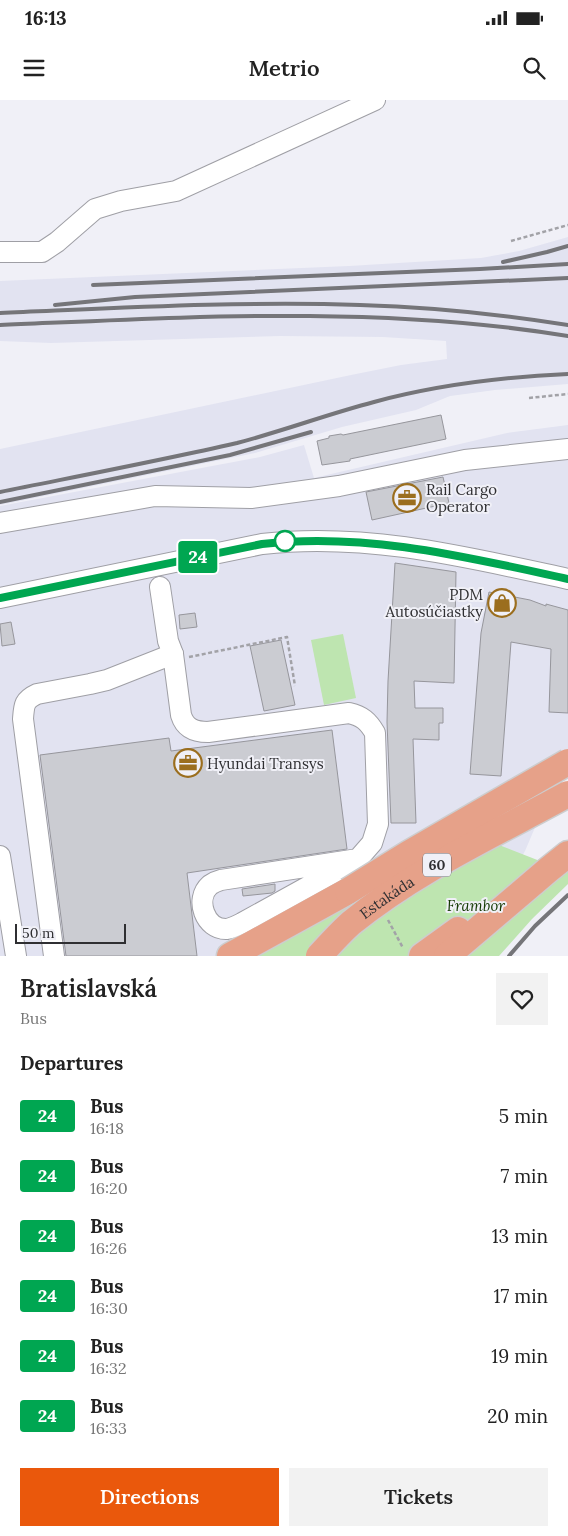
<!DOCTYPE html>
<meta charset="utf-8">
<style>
body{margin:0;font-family:Lora,serif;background:#f2f2f2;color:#222;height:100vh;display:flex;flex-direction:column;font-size:19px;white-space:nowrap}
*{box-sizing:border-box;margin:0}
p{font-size:16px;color:#767676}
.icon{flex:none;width:28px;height:28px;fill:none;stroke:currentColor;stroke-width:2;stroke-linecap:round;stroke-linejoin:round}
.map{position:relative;height:856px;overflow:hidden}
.details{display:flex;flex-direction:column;background:#fff;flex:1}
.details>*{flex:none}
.badge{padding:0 10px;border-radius:4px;font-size:18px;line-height:32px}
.scale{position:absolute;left:15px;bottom:12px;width:111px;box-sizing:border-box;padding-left:5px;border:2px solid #2f2f32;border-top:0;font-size:14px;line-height:18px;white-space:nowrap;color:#2f2f32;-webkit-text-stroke:4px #f0f0f7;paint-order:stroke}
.map>.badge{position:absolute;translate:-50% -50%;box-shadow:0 0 0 2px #fff}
h2{padding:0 20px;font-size:19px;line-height:45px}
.round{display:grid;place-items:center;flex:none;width:52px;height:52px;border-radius:0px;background:#f2f2f2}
.head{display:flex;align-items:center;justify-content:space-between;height:85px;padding:0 20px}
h1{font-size:24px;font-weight:600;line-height:38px}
.primary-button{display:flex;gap:10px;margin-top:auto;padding:10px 20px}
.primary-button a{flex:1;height:58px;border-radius:0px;background:#ea580c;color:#fff;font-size:20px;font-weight:600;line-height:58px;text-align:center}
.primary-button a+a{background:#f2f2f2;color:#222}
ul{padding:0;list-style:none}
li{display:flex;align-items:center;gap:15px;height:60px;padding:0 20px}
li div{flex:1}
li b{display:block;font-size:19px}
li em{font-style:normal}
li .badge{min-width:55px;font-weight:700;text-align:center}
.status{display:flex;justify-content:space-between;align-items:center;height:35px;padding:0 25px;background:#fff;direction:ltr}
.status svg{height:14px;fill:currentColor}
header{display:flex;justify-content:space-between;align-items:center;height:65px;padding:0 20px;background:#fff;font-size:22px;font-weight:600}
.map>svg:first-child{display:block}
</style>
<div class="status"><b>16:13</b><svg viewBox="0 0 49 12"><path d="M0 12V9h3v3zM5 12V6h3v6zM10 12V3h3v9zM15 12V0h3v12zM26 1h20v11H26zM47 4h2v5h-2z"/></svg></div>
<header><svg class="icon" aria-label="menu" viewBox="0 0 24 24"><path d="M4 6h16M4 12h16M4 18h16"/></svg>Metrio<svg class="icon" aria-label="search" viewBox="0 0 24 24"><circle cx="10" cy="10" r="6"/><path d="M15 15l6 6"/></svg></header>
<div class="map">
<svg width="568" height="856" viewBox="0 0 568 856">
<rect width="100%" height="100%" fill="#f0f0f7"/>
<!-- built -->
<g fill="#e2e3f1">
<polygon points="568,137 568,284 495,290 450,296 416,310 342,327 255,353 0,405 0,349 351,275 401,265 447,259 446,241 383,237 280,236 51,243 0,241 0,181 349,166 481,158 519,151"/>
<polygon points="568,325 568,650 525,751 464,856 0,856 0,406 260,357 304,345 314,378 507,333"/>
</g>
<!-- green -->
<g fill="#bee5b0">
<polygon points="343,534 356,598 324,605 311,540"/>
<polygon points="499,745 568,772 568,784 532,819 499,856 244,856 364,788"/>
</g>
<!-- building -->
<g fill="#cbccd2" stroke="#96969c">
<polygon points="441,315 446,339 350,359 350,361 322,365 317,341 329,338 329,336 341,334 343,335"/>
<polygon points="443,377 449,403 372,420 366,392"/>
<polygon points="395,463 456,472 454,583 414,581 415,608 443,608 443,623 439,623 439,640 413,639 416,723 391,723 387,622 388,581"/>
<polygon points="489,492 530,500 546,506 546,504 568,510 568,613 549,612 551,549 511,542 501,676 470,674 481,533"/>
<polygon points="195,513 197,527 180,529 179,515"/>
<polygon points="11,522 15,544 2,546 0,524"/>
<polygon points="281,540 295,605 264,611 250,546"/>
<polygon points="332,630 347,749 187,773 197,856 66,856 40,655 169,638 171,651"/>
<polygon points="275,784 275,791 272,793 243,796 242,789"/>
</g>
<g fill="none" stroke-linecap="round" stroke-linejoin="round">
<defs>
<g id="minor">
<polyline points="0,152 42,152 57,142 95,109 121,101 176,91 375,0"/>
<polyline points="0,423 155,396 251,398 339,386 465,360 568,349"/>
<path d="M160,487L168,541L173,554L181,615C185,628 194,632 208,632L349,613C362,616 368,621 375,633L378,724L372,743L358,759L242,823C238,825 232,828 227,829C205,830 194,799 210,785C213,783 217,781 221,780L358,759"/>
<path d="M0,498L262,444C366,432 467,457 568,479"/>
<polyline points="0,756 16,856"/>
<path d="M54,856L23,619C24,605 24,600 37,594L90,584L107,580L173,554"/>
</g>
<g id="major">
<polyline points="230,856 348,791"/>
<polyline points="422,856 458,830"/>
<polyline points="447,856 548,770 568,754"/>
</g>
</defs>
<!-- minor casing -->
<use href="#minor" stroke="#9f9fa5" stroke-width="22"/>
<!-- major casing -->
<use href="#major" stroke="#cdcdce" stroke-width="29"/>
<!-- path -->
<g stroke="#a2a2a7" stroke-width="2.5" stroke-dasharray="4 2.5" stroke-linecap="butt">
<polyline points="511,141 568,125"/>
<polyline points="529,298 568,294"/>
<polyline points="189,557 287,537 295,586"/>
<polyline points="388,820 403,848"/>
</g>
<!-- minor -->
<use href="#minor" stroke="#fff" stroke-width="20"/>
<!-- major -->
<use href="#major" stroke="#e6a189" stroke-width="26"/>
<!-- rail -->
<g stroke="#757579" stroke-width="4">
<polyline points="503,162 547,152 568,146"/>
<polyline points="93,185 480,169 568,164"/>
<polyline points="55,205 135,197 568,178"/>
<path d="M0,213C120,208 240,201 360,205C430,207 499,214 568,225"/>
<path d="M0,225C191,217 378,205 568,236"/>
<path d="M0,392C79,376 158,361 237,343C283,331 328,314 374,302C437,285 503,277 568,274"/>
<polyline points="0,402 230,355 311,332"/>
<polyline points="509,856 535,826 568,795"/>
</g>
<defs>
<g id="major-bridge">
<polyline points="348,791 408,754 568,662"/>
<path id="s1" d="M319,856C329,845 340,833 351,823C416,770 495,734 568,694"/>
</g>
</defs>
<!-- major-bridge casing -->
<use href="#major-bridge" stroke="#cdcdce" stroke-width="29" stroke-linecap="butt"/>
<!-- major-bridge -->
<use href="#major-bridge" stroke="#e6a189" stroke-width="26"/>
</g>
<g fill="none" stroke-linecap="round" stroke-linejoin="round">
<defs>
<path id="line" d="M0,498L262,444C366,432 467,457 568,479"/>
</defs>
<!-- line casing -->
<use href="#line" stroke="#fff" stroke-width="11"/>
<!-- line -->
<use href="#line" stroke="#00a651" stroke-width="8"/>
</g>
<!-- icons -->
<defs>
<symbol id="office-ring" viewBox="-11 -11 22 22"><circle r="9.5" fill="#f0f0f7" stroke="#9b6e1e" stroke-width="1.5"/><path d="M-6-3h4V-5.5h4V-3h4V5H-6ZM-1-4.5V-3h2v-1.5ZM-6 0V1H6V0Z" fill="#9b6e1e"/></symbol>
<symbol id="shop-ring" viewBox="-11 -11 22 22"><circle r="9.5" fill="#f0f0f7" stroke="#9b6e1e" stroke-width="1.5"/><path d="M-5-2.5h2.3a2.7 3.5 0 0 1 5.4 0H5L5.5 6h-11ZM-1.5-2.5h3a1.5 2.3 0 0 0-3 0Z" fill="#9b6e1e"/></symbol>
</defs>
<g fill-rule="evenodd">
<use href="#office-ring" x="391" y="382" width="32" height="32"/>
<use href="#shop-ring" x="486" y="487" width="32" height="32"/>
<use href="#office-ring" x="172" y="647" width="32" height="32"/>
</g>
<!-- markers -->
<circle fill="#fff" stroke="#00a651" stroke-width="2.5" cx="285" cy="441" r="10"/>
<g text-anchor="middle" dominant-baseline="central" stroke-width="4" stroke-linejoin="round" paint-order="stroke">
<!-- shield labels -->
<rect fill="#f0f0f7" stroke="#69696d" stroke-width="1" x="423" y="753.5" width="28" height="23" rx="4"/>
<g font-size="14" font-weight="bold" fill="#2f2f32">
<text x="437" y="765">60</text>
</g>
<!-- poi labels -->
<g font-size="15" fill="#2f2f32" stroke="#f0f0f7" text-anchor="start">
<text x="426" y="389">Rail Cargo<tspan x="426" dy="17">Operator</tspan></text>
<text x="483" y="494" text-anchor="end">PDM<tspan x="483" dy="17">Autosúčiastky</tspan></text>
<text x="207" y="663">Hyundai Transys</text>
</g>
<!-- street labels -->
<g font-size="15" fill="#2f2f32" stroke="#f0f0f7">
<text stroke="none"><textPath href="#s1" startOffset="90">Estakáda</textPath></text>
</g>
<!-- park labels -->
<g font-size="15" font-style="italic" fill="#123800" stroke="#f0f0f7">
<text x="476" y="805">Frambor</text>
</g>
</g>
</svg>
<div class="scale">50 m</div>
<b class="badge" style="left:198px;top:457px;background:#00a651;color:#fff">24</b>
</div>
<section class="details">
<div class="head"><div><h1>Bratislavská</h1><p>Bus</p></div><a class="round"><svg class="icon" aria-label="heart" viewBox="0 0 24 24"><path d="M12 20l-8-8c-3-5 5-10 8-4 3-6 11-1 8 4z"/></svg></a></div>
<h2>Departures</h2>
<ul>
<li><span class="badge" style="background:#00a651;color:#fff">24</span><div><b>Bus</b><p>16:18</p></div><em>5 min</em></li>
<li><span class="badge" style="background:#00a651;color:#fff">24</span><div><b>Bus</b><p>16:20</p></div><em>7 min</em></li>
<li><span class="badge" style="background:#00a651;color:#fff">24</span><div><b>Bus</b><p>16:26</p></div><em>13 min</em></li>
<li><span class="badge" style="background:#00a651;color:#fff">24</span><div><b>Bus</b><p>16:30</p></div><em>17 min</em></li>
<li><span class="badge" style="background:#00a651;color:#fff">24</span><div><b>Bus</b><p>16:32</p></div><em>19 min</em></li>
<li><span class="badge" style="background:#00a651;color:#fff">24</span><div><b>Bus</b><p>16:33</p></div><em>20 min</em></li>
</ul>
<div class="primary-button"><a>Directions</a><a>Tickets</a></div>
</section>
